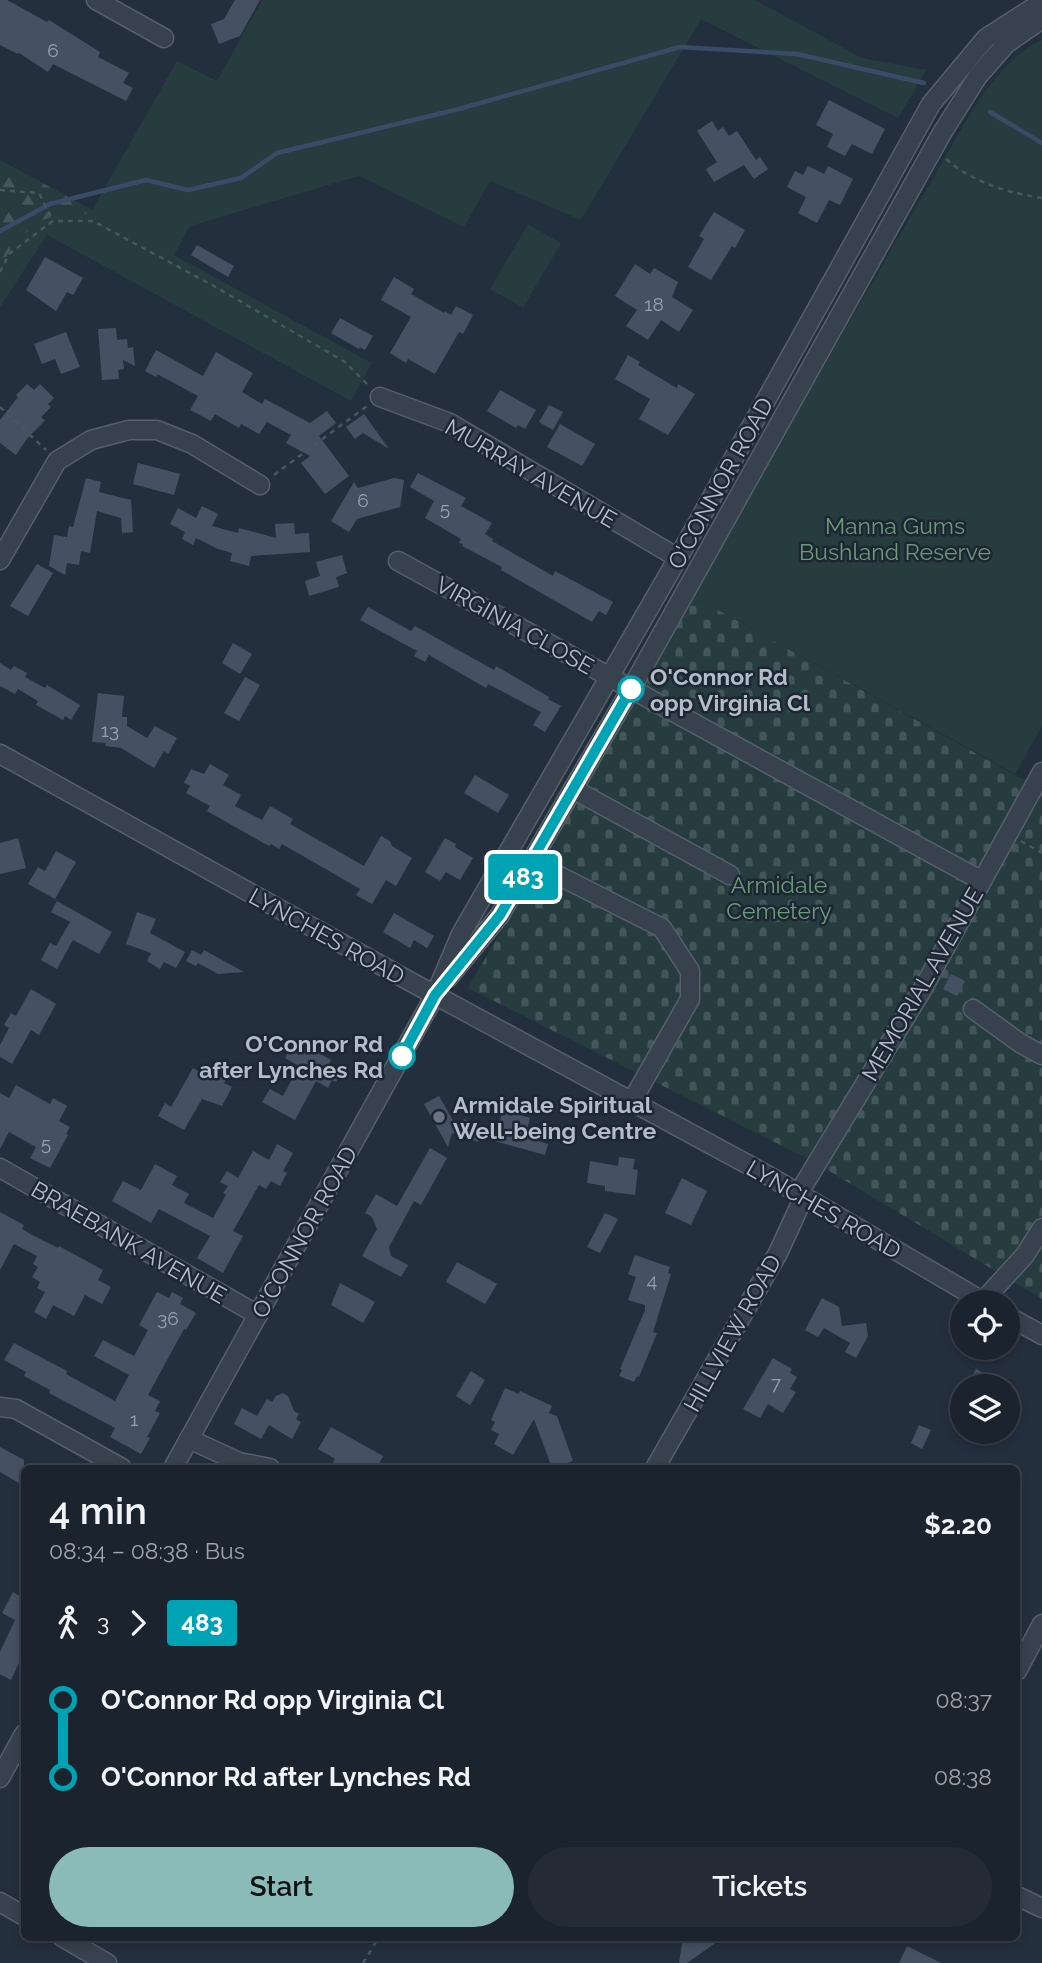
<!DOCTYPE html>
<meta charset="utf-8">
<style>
body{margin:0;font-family:Raleway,sans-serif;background:#242b36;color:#f1f3f6;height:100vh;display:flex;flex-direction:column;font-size:26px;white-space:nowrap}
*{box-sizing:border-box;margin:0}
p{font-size:23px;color:#a0a4aa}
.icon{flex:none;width:38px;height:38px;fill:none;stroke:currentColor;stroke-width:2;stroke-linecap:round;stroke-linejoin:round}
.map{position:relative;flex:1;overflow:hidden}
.panel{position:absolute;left:21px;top:1465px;width:999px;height:476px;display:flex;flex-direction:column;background:#1b232e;border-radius:10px;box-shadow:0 4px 10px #0003,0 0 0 2px #39404a}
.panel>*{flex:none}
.badge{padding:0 14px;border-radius:5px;font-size:24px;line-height:46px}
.fabs{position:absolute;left:950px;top:1290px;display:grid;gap:14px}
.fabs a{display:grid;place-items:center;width:70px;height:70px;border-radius:50%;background:#1b232e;box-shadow:0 4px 10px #0003,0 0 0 2px #39404a;font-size:35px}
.map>.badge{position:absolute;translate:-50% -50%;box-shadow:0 0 0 4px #fff}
.legs{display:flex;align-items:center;gap:10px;height:77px;padding:0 28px;font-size:23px}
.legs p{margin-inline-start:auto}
.head{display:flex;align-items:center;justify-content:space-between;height:119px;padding:0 28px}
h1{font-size:38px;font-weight:600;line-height:52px}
.primary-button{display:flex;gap:14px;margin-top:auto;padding:14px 28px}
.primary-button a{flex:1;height:80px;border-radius:42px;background:#8bbbb9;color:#111;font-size:28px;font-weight:600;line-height:80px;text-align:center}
.primary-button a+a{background:#242b36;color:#f1f3f6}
ul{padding:0 28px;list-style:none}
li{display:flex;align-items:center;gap:24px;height:77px;font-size:26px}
li i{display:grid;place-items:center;width:10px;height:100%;margin:0 9px;background:currentColor}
li i::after{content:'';width:18px;height:18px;margin:-9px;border:5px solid;border-radius:50%;background:#1b232e}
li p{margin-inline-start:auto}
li:first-child i{background:linear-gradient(#0000 50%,currentColor 0)}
li:last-child i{background:linear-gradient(currentColor 50%,#0000 0)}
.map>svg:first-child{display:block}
</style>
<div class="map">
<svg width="1042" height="1963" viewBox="0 0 1042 1963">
<defs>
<pattern id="forest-firs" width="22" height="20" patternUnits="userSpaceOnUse" patternTransform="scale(1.75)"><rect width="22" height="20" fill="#263c3f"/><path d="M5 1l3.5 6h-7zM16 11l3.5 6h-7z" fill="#435659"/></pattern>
<pattern id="cemetery-stones" width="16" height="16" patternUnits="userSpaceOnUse" patternTransform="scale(1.75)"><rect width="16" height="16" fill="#263c3f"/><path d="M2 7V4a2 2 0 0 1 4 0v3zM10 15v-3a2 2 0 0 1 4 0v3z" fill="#435659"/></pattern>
</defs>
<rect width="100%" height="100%" fill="#242f3e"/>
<!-- green -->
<g fill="#263c3f">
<polygon points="262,0 755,0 862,58 926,70 898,118 701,19 581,220 490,181 464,227 359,176 190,226 174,255 372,363 351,401 47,235 0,307 0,160 92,210 177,61 217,81"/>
<path d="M1042,40V726L1015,774L691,595L973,109C992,81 1011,55 1042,40Z"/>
<polygon points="528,224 561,243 523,308 490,289"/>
</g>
<!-- forest -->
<path fill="url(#forest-firs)" d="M0,160L92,210C77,221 70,213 54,216C29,223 15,245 0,264Z"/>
<!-- cemetery -->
<polygon fill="url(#cemetery-stones)" points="691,595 1042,790 1042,1299 816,1163 468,988 581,794"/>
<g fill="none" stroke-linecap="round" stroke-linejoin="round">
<!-- stream -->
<g stroke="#394c67" stroke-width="4.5">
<polyline points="990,112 1042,143"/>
<polyline points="0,231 50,204 146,180 188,190 241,178 277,153 459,109 680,47 797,54 924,83"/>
</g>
</g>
<!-- building -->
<g fill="#455162">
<polygon points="0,0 7,0 47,22 49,20 100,52 98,57 129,73 123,83 133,88 126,101 53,64 48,72 19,53 18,54 0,45"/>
<polygon points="235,0 260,0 240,36 219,44 211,24 224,19"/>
<polygon points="829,100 885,129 872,154 852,144 845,156 827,147 833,134 816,125"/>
<polygon points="712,121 718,131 723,127 729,136 737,131 756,160 760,157 768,169 754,179 744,165 714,182 706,169 717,162 697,131"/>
<polygon points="808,166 824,174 828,166 853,179 840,205 829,200 817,223 798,213 806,197 787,187 795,171 803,175"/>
<polygon points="714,212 745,230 735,248 732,246 711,280 688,267 704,239 699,236"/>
<polygon points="197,245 234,266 228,277 191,255"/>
<polygon points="45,257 83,278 73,295 67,292 56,311 26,290"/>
<polygon points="635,264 650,274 654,268 678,282 672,297 693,310 679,332 661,320 648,340 626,326 637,310 615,296"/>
<polygon points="394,277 414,289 411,294 444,313 445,311 451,315 456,306 473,315 463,334 459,332 435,374 408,359 406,363 390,353 411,317 381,300"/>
<polygon points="340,318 373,336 365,350 360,347 359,349 331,333"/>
<polygon points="116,328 117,340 127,339 128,348 133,347 135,366 123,360 124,369 118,370 119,379 102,380 98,329"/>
<polygon points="66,332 80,367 61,374 55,359 42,364 34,344"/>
<polygon points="156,350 203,376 216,352 253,373 242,392 262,404 265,399 310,423 327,411 336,423 319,436 349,476 325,494 301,463 310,456 286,443 291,435 267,422 259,434 241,424 239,428 215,414 211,421 190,410 198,396 157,374 156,377 145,371"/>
<polygon points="628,355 640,362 638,365 677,388 678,384 695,394 668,435 639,419 650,399 615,379"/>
<polygon points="27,384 34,390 40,384 54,398 48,404 51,407 41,417 45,420 26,440 16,455 0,443 0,420 18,397 16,395"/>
<polygon points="500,390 536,410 525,429 518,425 516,428 487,411"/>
<polygon points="549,405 563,412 553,430 539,422"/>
<polygon points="364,414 389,449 363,433 355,439 346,427"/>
<polygon points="560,424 595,444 582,466 547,447"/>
<polygon points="138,463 180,474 174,495 133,484"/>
<polygon points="418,473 466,498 461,506 492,523 485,534 493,539 492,541 553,576 555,571 613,602 606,615 599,611 592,622 501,570 502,567 462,546 463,544 459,543 461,539 425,518 434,501 410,487"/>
<polygon points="86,478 101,482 99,492 131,500 133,532 122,533 121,518 97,511 90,553 81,551 79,565 67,563 65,575 49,566 54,535 67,537 69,526 73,527"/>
<polygon points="394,478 404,480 400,507 357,519 349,532 331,521 354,482 358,488"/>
<polygon points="202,506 218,514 212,526 238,533 239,528 276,538 275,524 294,523 295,534 309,533 310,552 251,556 249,566 230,561 232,553 218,549 196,538 193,545 182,539 185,532 170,524 178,508 196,518"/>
<polygon points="342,555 347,573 336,577 339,587 309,596 305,581 320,576 316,562"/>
<polygon points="37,564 53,573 28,616 10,606"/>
<polygon points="368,607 411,631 415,626 494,670 496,666 549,697 548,699 561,706 545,732 533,725 541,712 488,684 486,688 429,655 425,662 414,656 417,651 360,620"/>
<polygon points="233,643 252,654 240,674 222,663"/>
<polygon points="0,663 11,670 14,666 27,673 25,677 45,688 47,685 80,705 71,720 65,716 63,720 36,705 38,701 18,689 15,694 0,686"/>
<polygon points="245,677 260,685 239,721 224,713"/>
<polygon points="98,693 124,696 122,717 127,717 127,726 147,738 155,726 177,738 168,754 164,751 154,768 121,748 105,746 106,743 92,742"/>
<polygon points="210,764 229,775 223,785 241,795 235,806 262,820 270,806 293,819 290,824 364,866 381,836 390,841 392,846 412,858 396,886 386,880 372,904 356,895 360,889 336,875 282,844 279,849 271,844 269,846 207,811 210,806 186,793 190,786 184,783 191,769 204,774"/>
<polygon points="475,775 509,795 498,813 464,793"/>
<polygon points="18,838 26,868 0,874 0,843"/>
<polygon points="445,838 456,844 455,847 473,858 460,880 446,872 440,881 425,872"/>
<polygon points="56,851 76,862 55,899 28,884 38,867 45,871"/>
<polygon points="57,901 112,932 99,954 73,940 57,969 41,960 50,943 56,946 70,922 51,912"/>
<polygon points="137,912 156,919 150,933 185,952 176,968 164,962 160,969 147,961 151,953 126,944"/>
<polygon points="394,913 434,936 427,948 414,940 410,948 383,932"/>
<polygon points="192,950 201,955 204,950 244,972 218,974 198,963 196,966 186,961"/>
<polygon points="951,974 965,981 957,996 943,989"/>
<polygon points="31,989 56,1004 39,1035 31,1030 12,1064 0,1057 0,1045 9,1028 4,1025 11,1013 16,1016"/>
<polygon points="295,1040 331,1060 329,1064 342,1071 336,1082 332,1080 328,1088 316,1081 295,1120 262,1102 270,1089 283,1096 299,1066 285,1058"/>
<polygon points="193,1068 206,1076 209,1071 226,1080 224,1083 232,1087 222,1106 202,1099 184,1130 158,1116 165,1103 171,1107"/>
<polygon points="16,1085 50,1104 53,1098 67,1106 59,1121 70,1127 66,1134 68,1135 50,1168 30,1158 36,1147 9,1132 0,1149 0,1093 9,1098"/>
<polygon points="439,1096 459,1131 464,1119 497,1131 503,1110 530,1118 525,1137 548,1144 545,1155 480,1137 478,1142 452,1133 448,1147 424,1104"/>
<polygon points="277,1144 293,1153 283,1171 287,1173 280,1186 271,1181 266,1189 259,1185 233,1231 243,1236 223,1273 197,1258 210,1236 159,1209 151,1223 112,1201 123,1181 141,1190 155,1164 177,1176 172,1185 189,1194 184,1203 213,1218 226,1195 223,1193 228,1186 220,1182 227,1171 238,1178 253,1151 269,1160"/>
<polygon points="430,1148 447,1158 421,1205 414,1201 389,1247 391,1256 408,1265 401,1277 362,1256 377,1229 372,1217 365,1213 376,1194 397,1206"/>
<polygon points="619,1157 635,1159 633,1169 638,1170 635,1195 605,1191 605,1186 587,1183 590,1161 618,1166"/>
<polygon points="682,1178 707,1191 691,1225 665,1213"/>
<polygon points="0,1212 24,1225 22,1229 34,1236 58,1248 59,1246 103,1270 98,1280 111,1287 102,1304 85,1295 74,1316 53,1305 46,1319 34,1312 45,1292 37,1288 40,1282 32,1277 38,1267 33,1264 37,1256 14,1244 0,1270"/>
<polygon points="605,1213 618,1219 600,1253 587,1247"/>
<polygon points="635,1255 670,1267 668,1273 671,1274 653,1332 657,1333 639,1377 637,1376 634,1382 619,1376 622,1370 620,1369 645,1310 645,1305 628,1300 636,1277 628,1274"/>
<polygon points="457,1262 497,1284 485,1304 446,1282"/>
<polygon points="340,1283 375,1302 363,1323 331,1305"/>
<polygon points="157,1292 169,1298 172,1292 183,1298 180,1304 196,1313 186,1330 184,1329 148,1395 160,1401 155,1411 160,1413 147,1437 150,1438 141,1454 110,1437 115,1428 49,1393 50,1390 24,1376 26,1372 4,1360 14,1343 67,1371 66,1374 115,1401 129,1375 94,1356 103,1340 134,1356 148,1330 139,1325"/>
<polygon points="822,1298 839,1307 842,1326 866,1323 868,1336 856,1358 845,1352 850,1343 824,1328 818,1337 805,1330"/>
<polygon points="773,1358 792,1369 790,1373 797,1377 790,1389 796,1392 783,1413 768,1404 760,1418 743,1409"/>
<polygon points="976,1369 1007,1386 967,1386"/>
<polygon points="471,1371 485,1380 470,1405 456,1396"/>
<polygon points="505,1388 519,1394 520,1391 552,1406 549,1413 557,1416 573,1461 552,1468 534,1419 513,1455 494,1444 499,1434 491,1430 495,1422 491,1420"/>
<polygon points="283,1393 288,1396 294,1411 299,1414 296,1419 301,1422 292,1439 269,1425 261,1439 234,1424 242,1408 257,1416 267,1399 272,1402 276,1396"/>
<polygon points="919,1425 931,1430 922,1449 911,1443"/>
<polygon points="331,1427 383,1456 377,1468 330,1468 335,1459 318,1449"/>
<polygon points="0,1447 24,1460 24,1486 0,1472"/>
<polygon points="13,1592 24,1599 24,1652 11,1680 0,1674 0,1652 15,1620 2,1613"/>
<polygon points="683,1937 724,1937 687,1963 679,1963"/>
<polygon points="907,1946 941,1963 899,1963"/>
</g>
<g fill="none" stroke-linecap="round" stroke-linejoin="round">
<defs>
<g id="minor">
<polyline points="96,0 164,38"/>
<polyline points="380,397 450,423 678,558"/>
<polyline points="0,560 57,461 91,440 129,430 157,430 192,444 260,485"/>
<polyline points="398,561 982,881"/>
<polyline points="0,754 411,982 769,1176 984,1302"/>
<polyline points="573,789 730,875"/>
<polyline points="532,862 662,928 690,971 690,999 632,1101"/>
<polyline points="448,978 500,915 631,689 942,133 978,76 1006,44 1042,19"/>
<polyline points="973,1009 1020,1043 1042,1055"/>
<polyline points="0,1168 258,1315"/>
<polyline points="983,1301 1025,1255 1042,1228"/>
<polyline points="1008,1316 1042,1335"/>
<polyline points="0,1407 16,1409 122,1468"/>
<polyline points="189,1439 239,1462 270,1468"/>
<polyline points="173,1468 435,995 461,934 678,558 931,104 986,38 1042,2"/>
<polyline points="655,1468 778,1253 801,1203 803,1186 922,990 1042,772"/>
<polyline points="1017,1671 1042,1624"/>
<polyline points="0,1778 24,1734"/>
<polyline points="1017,1896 1042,1908"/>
<polyline points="0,1902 24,1916"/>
<polyline points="62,1937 107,1963"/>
</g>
</defs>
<!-- minor casing -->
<use href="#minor" stroke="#565f6c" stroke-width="21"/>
<!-- path -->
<g stroke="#44595c" stroke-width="2.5" stroke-dasharray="5 5" stroke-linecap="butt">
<path d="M946,159C972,182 1008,193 1042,198"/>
<polyline points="0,190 39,193 53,221"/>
<polyline points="0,272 9,254 53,221 93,221 212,285 345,362 369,386"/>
<polyline points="0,407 46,450"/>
<polyline points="274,475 367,406"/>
<polyline points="1021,841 1042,853"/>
<polyline points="363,1963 379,1937"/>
</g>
<!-- minor -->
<use href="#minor" stroke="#38414e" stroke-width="18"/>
</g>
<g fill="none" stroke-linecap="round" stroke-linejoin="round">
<defs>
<polyline id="line-1" points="402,1056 435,995 500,915 631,689"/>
</defs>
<!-- line-1 casing -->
<use href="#line-1" stroke="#fff" stroke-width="16"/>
<!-- line-1 -->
<use href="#line-1" stroke="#00a3b4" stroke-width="10"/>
</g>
<!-- markers -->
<g fill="#fff" stroke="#00a3b4" stroke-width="3.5">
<circle cx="631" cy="689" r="12"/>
<circle cx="402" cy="1056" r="12"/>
</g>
<circle fill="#6b7280" stroke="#1d2633" stroke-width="2.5" cx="439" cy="1117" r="7"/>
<g text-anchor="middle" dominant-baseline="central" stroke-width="5" stroke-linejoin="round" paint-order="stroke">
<!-- number labels -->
<g font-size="19" fill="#98a1af">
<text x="53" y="50">6</text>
<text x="654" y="304">18</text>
<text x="363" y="500">6</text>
<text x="445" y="508">5</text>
<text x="110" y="730">13</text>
<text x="46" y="1143">5</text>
<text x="652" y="1280">4</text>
<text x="168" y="1318">36</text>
<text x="776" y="1383">7</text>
<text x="134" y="1419">1</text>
</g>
<!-- street labels -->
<g font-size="23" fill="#b4bcc9" stroke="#1d2633">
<text transform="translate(531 473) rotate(30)">MURRAY AVENUE</text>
<text transform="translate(720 483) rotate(-61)">O'CONNOR ROAD</text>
<text transform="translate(515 625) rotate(29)">VIRGINIA CLOSE</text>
<text transform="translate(327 936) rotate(29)">LYNCHES ROAD</text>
<text transform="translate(922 984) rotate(-60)">MEMORIAL AVENUE</text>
<text transform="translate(824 1209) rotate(30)">LYNCHES ROAD</text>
<text transform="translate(304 1232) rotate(-61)">O'CONNOR ROAD</text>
<text transform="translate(129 1242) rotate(30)">BRAEBANK AVENUE</text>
<text transform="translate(732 1333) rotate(-61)">HILLVIEW ROAD</text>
</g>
<!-- park labels -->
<g font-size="23" fill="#6b9a76" stroke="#1d2633">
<text x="895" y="525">Manna Gums<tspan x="895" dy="26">Bushland Reserve</tspan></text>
<text x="779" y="884">Armidale<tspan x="779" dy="26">Cemetery</tspan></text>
</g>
<!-- stop labels -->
<g font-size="23" font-weight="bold" fill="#b4bcc9" stroke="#1d2633" text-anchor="start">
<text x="650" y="676">O'Connor Rd<tspan x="650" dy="26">opp Virginia Cl</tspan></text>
<text x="383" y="1043" text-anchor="end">O'Connor Rd<tspan x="383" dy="26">after Lynches Rd</tspan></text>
</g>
<!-- poi labels -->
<g font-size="23" font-weight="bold" fill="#b4bcc9" stroke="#1d2633" text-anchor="start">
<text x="453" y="1104">Armidale Spiritual<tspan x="453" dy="26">Well-being Centre</tspan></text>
</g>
</g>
</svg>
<div class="fabs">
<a><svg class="icon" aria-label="locate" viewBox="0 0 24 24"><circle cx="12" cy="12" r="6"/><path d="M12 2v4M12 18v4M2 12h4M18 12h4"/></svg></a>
<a><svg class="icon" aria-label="layers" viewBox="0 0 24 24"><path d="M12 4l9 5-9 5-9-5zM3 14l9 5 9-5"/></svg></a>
</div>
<b class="badge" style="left:523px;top:877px;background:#00a3b4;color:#fff">483</b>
<section class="panel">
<div class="head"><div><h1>4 min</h1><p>08:34 – 08:38 · Bus</p></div><b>$2.20</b></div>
<div class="legs"><svg class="icon" aria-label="walk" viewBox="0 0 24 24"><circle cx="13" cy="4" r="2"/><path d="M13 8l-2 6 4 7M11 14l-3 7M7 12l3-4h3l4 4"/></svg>3<svg class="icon" aria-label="forward" viewBox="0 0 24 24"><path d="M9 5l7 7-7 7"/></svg><b class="badge" style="background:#00a3b4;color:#fff">483</b></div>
<ul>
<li><i style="color:#00a3b4"></i><b>O'Connor Rd opp Virginia Cl</b><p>08:37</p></li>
<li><i style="color:#00a3b4"></i><b>O'Connor Rd after Lynches Rd</b><p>08:38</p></li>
</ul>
<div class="primary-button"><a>Start</a><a>Tickets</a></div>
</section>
</div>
